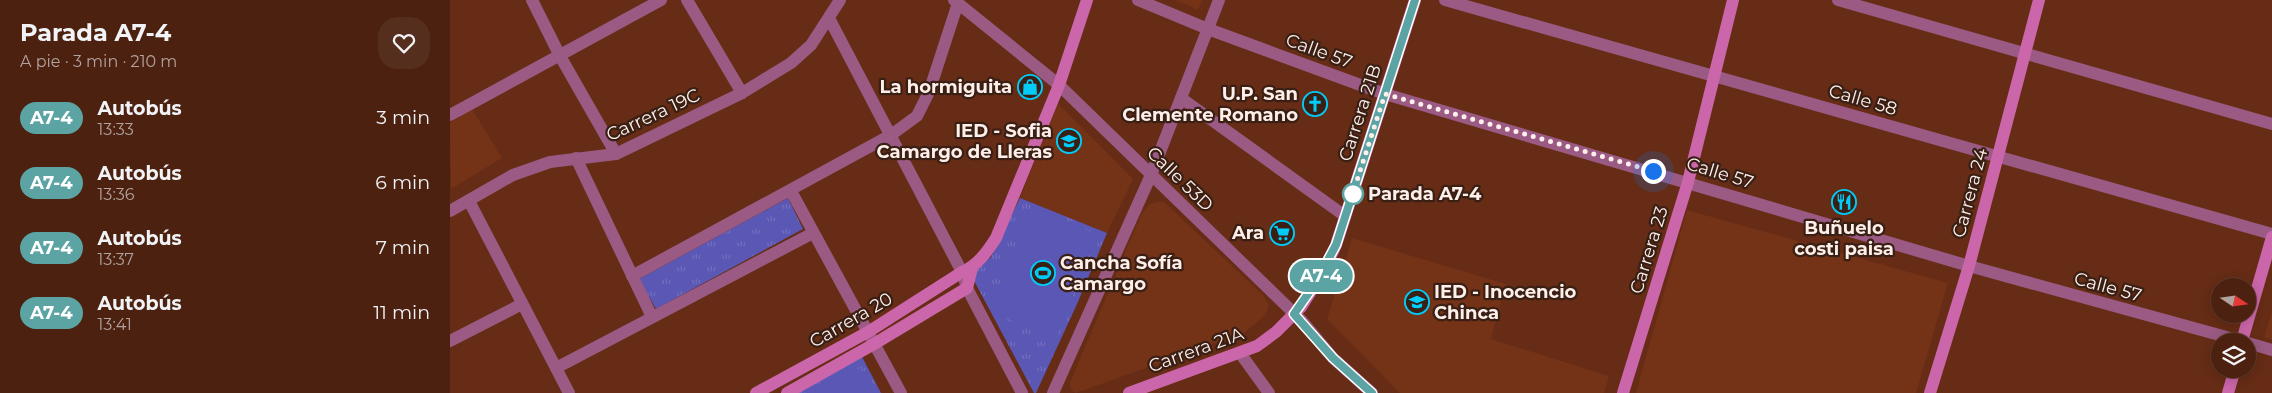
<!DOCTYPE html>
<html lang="es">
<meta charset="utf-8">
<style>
body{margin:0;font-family:Montserrat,sans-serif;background:#562e1e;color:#f1f3f6;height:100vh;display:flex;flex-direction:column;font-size:19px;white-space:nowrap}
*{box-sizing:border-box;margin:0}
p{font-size:16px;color:#b2a39f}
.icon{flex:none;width:28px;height:28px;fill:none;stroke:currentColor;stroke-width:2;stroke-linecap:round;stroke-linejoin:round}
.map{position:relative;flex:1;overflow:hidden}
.details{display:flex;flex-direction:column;background:#4c2110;width:450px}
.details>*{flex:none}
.badge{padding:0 10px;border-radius:16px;font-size:18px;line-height:32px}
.needle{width:32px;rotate:103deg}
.controls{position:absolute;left:1761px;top:278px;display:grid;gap:10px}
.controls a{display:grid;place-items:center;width:45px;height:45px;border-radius:50%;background:#4c2110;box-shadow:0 2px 12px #0003,0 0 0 1px #633e30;font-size:25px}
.you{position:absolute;width:25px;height:25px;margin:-12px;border:4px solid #fff;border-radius:50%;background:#1a73e8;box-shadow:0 0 0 8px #1a73e833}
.map>.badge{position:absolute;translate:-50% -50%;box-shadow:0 0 0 2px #fff}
.round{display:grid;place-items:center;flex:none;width:52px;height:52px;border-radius:20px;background:#562e1e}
.headline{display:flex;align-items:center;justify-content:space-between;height:85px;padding:0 20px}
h1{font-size:24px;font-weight:700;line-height:38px}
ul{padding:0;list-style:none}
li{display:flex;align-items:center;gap:15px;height:65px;padding:0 20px}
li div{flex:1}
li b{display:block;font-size:19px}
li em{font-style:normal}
li .badge{min-width:55px;font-weight:700;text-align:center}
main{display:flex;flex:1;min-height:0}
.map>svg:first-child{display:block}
</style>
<main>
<section class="details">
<div class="headline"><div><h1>Parada A7-4</h1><p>A pie · 3 min · 210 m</p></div><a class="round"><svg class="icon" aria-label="heart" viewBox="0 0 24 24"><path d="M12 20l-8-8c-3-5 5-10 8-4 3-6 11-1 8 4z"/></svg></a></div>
<ul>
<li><span class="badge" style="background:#5ba4a3;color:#fff">A7-4</span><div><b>Autobús</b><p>13:33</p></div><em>3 min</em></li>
<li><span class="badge" style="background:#5ba4a3;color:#fff">A7-4</span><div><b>Autobús</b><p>13:36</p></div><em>6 min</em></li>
<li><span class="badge" style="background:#5ba4a3;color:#fff">A7-4</span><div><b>Autobús</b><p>13:37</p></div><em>7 min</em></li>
<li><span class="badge" style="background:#5ba4a3;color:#fff">A7-4</span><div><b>Autobús</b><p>13:41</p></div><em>11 min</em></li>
</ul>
</section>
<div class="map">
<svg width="1822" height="393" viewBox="0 0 1822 393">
<defs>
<pattern id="park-tufts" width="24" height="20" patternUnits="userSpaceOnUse" patternTransform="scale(1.25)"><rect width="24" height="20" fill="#5a57b5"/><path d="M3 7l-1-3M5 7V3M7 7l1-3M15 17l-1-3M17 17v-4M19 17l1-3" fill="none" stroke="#736fbf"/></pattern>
</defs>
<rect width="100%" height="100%" fill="#662c15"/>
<!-- built -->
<g fill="#743217">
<polygon points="726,0 752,0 748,10"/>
<polygon points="608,104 683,179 657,233 570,198"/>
<polygon points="22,109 52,158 1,189 0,123"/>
<polygon points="707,202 714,202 813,295 818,303 818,309 815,315 794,333 626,393 621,390 619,385 691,215 699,204"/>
<polygon points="1237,210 1498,283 1466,393 1186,393"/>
<polygon points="902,238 1056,284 1041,339 1159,376 1154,393 950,393 877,319"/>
<polygon points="1822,312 1822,340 1814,337"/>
</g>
<!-- park -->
<g fill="url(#park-tufts)">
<polygon points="338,198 353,229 206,309 189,279"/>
<polygon points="570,198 657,233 627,304 586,393 584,393 521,275 541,257"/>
<polygon points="410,353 431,393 346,393"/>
</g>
<!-- pitch -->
<g fill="#5a57b5">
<polygon points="581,207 648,235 604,340 540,310"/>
<polygon points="410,368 424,393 365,393"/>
</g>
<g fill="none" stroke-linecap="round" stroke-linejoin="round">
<!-- street -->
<g stroke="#9a5a83" stroke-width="12">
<polyline points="82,0 110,56 166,154"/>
<polyline points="237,0 292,93"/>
<polyline points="504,0 609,85 852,321 883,358 922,393"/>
<polyline points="688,0 758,29 935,94 1519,266 1791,341"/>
<polyline points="995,0 1822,234"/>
<polyline points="1388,0 1822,124"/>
<polyline points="380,20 512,272 517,288 572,393"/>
<polyline points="731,98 895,216"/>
<polyline points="0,115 211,0"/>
<polyline points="126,158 202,317"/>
<polyline points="341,191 451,393"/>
<polyline points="19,201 119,393"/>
<polyline points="0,211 63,175 100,162 166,154 292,93 341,63 361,45 390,0"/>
<polyline points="182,276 441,135 467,116 479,92 508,3"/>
<polyline points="0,341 72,304"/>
<polyline points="1798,343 1822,350"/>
<polyline points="790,353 819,393"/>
<polyline points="106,368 363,233"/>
<polyline points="603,393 701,175 769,0"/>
</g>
<!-- secondary -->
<g stroke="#ca66a9" stroke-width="12">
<polyline points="1792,341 1822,237"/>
<path d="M306,393L418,332L512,272C528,265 537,252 546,238L609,85L637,0"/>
<polyline points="337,393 424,344 517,288 522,268"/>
<polyline points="679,393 807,346 826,332 851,307 873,272 886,245 965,0"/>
<polyline points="1173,393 1238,182 1283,0"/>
<polyline points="1480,393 1519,266 1589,0"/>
<polyline points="1778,393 1785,369"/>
</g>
</g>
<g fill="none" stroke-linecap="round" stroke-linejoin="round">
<defs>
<polyline id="line" points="922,393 883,358 844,314 865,284 886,245 965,0"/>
</defs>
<!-- line casing -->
<use href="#line" stroke="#fff" stroke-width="11"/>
<!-- line -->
<use href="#line" stroke="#5ba4a3" stroke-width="8"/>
<!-- walk -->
<polyline stroke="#feefea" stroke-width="5" stroke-dasharray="0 9" points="903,194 901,199 935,94 1203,171"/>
</g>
<!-- icons -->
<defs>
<symbol id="shop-ring" viewBox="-11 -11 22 22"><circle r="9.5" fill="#391f14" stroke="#00cbf9" stroke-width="1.5"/><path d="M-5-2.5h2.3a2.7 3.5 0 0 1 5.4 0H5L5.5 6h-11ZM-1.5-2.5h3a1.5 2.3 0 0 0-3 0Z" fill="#00cbf9"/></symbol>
<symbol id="church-ring" viewBox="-11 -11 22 22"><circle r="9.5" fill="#391f14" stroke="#00cbf9" stroke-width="1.5"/><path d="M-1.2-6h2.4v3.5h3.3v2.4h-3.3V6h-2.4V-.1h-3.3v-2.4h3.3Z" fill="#00cbf9"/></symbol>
<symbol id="school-ring" viewBox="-11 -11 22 22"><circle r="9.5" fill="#391f14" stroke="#00cbf9" stroke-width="1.5"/><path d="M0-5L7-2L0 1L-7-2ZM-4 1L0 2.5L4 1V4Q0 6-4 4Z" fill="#00cbf9"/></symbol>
<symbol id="restaurant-ring" viewBox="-11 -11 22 22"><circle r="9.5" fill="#391f14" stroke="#00cbf9" stroke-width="1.5"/><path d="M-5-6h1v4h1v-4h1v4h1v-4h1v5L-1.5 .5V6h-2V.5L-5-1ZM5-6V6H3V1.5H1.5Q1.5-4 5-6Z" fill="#00cbf9"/></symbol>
<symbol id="supermarket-ring" viewBox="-11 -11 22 22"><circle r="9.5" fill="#391f14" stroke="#00cbf9" stroke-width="1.5"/><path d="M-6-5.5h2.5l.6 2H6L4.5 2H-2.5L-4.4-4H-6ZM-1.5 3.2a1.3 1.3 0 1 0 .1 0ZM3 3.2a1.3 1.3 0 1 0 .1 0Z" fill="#00cbf9"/></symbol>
<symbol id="stadium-ring" viewBox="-11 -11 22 22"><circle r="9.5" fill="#391f14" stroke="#00cbf9" stroke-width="1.5"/><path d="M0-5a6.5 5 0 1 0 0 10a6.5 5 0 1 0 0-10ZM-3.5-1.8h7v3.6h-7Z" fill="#00cbf9"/></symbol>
</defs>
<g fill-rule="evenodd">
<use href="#shop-ring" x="566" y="73" width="28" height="28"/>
<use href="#church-ring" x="851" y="90" width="28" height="28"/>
<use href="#school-ring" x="605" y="127" width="28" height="28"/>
<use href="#restaurant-ring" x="1380" y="188" width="28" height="28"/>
<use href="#supermarket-ring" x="818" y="219" width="28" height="28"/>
<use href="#stadium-ring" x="579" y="259" width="28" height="28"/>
<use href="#school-ring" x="953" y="288" width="28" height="28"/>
</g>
<!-- markers -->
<circle fill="#fff" stroke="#5ba4a3" stroke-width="2.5" cx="903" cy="194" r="10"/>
<g text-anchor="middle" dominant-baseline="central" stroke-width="4.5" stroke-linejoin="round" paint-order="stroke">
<!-- street labels -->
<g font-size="18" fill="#feefea" stroke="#391f14">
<text transform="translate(869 51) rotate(20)">Calle 57</text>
<text transform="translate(1413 100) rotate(16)">Calle 58</text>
<text transform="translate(910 113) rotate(-72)">Carrera 21B</text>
<text transform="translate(203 115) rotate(-25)">Carrera 19C</text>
<text transform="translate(1270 173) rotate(17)">Calle 57</text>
<text transform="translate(730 179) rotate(44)">Calle 53D</text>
<text transform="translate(1520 193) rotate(-75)">Carrera 24</text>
<text transform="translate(1199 250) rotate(-73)">Carrera 23</text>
<text transform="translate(1658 287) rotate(15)">Calle 57</text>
<text transform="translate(401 320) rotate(-30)">Carrera 20</text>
<text transform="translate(746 350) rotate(-20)">Carrera 21A</text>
</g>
<!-- poi labels -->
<g font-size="18" font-weight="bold" fill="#feefea" stroke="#391f14" text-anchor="end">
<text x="562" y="87">La hormiguita</text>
<text x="848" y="94">U.P. San<tspan x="848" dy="21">Clemente Romano</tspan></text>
<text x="602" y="131">IED - Sofia<tspan x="602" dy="21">Camargo de Lleras</tspan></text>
<text x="1394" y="228" text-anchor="middle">Buñuelo<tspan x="1394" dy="21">costi paisa</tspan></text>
<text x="814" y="233">Ara</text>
<text x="610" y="263" text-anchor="start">Cancha Sofía<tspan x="610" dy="21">Camargo</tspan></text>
<text x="984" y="292" text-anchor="start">IED - Inocencio<tspan x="984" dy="21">Chinca</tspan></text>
</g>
<!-- stop labels -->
<g font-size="18" font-weight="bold" fill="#feefea" stroke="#391f14" text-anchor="start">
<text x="918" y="194">Parada A7-4</text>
</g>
</g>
</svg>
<div class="controls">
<a><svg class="needle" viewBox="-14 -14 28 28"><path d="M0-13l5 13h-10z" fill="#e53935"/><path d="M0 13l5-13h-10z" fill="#b2a39f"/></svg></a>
<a><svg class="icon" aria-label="layers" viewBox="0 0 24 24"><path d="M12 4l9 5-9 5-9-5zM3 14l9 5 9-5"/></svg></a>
</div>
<div class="you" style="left:1203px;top:171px"></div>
<b class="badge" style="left:871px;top:276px;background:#5ba4a3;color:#fff">A7-4</b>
</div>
</main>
